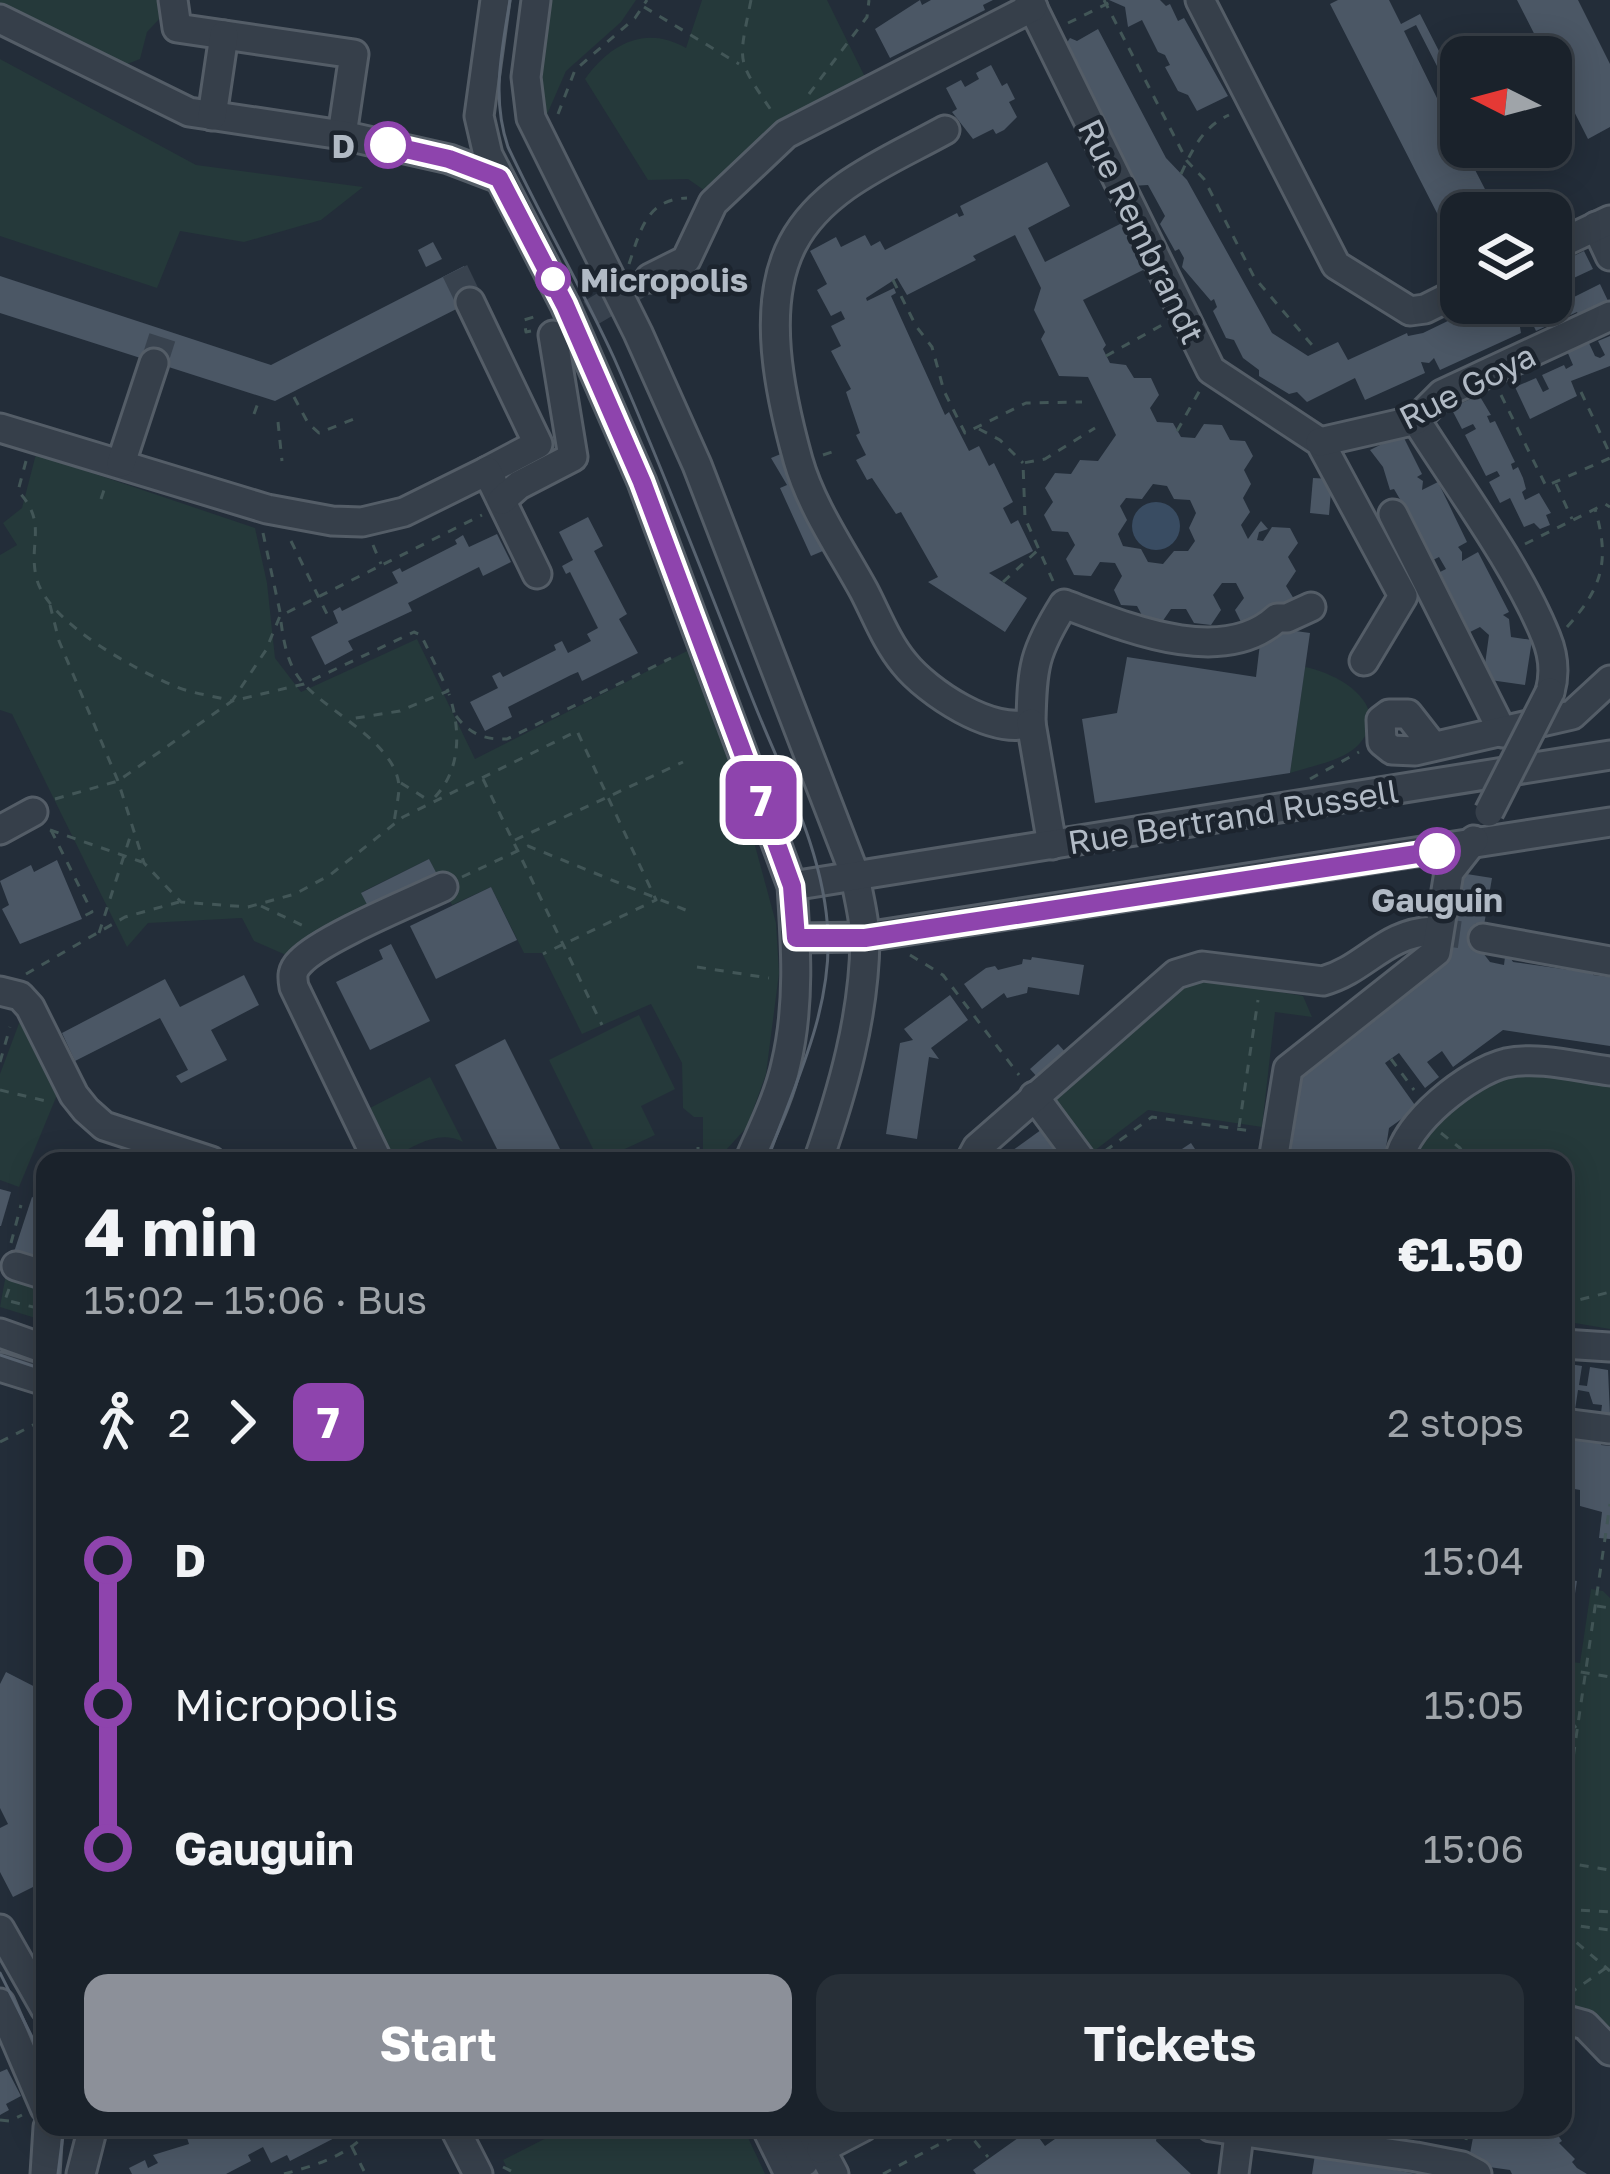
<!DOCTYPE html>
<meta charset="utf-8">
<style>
body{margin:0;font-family:"Golos Text",sans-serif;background:#272f37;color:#f1f3f6;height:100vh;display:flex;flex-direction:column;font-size:45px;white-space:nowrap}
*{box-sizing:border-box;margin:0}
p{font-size:39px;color:#9fa4a9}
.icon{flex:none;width:66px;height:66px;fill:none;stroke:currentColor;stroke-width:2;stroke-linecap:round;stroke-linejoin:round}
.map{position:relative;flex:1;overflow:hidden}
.details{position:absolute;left:36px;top:1152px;width:1536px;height:984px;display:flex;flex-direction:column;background:#1a222b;border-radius:24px;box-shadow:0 6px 30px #0003,0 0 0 3px #383f47}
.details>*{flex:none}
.badge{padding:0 24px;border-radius:18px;font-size:42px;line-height:78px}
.needle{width:78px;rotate:276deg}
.fabs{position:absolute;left:1440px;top:36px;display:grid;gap:24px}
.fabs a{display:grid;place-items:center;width:132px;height:132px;border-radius:24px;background:#1a222b;box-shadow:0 6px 30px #0003,0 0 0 3px #383f47;font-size:60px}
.map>.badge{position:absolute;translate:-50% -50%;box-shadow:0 0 0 6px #fff}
.legs{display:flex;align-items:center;gap:18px;height:132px;padding:0 48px;font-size:39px}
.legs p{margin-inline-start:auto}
.summary{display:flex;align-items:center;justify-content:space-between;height:204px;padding:0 48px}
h1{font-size:66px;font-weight:700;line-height:90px}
.cta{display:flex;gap:24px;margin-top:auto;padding:24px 48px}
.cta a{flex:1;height:138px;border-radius:24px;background:#8c9099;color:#fff;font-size:48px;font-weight:700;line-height:138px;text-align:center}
.cta a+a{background:#272f37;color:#f1f3f6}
ul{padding:0 48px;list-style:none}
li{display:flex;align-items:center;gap:42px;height:144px;font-size:45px}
li i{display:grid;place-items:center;width:18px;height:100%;margin:0 15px;background:currentColor}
li i::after{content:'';width:30px;height:30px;margin:-15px;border:9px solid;border-radius:50%;background:#1a222b}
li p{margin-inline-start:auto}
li:first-child i{background:linear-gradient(#0000 50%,currentColor 0)}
li:last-child i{background:linear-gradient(currentColor 50%,#0000 0)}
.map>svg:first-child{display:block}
</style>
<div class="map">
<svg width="1610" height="2174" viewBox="0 0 1610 2174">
<rect width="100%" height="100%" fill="#232d39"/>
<!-- green -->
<g fill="#25393a">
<polygon points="0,0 163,0 160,18 147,32 140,59 117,68 0,7"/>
<polygon points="546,0 636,0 621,22 566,71 545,119 537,86"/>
<path d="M702,0H827L867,81L711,195L688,179L648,180L585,79C611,43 646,25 686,48Z"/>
<polygon points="0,59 196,165 363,187 321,220 244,242 180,231 157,288 0,236"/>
<polygon points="36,454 255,528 267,583 275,658 301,692 417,639 475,759 687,651 741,794 776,923 779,973 766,1074 747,1127 716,1161 703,1161 703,1117 694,1117 683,1108 682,1063 651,1004 582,1034 542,953 524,953 491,887 452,905 429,859 362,892 371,912 286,955 254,941 242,918 148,923 127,947 12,714 0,710 0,555 17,545 3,523 22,508"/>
<path d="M1305,667C1337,673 1393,704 1360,743C1345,761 1311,766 1290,773Z"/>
<polygon points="1200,978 1303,996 1312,1017 1275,1012 1262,1127 1148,1110 1090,1154 1054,1105 1058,1096 1187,980"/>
<polygon points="639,1015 675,1089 641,1106 655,1135 599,1161 549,1060"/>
<polygon points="21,1018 57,1095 19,1187 0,1180 0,1074"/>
<polygon points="1504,1050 1610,1065 1610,1329 1563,1321 1563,1161 1390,1161 1394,1133"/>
<path d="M430,1077L463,1142C438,1129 416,1146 393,1157L368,1109Z"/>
<polygon points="6,1274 45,1287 45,1321 0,1307"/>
<polygon points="1591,1589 1603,1591 1610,1598 1610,2039 1563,2007 1563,1661 1580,1663"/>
<polygon points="568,2127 743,2127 765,2174 510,2174 503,2160"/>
</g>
<!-- water -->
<circle fill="#394c62" cx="1156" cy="526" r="24"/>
<!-- building -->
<g fill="#4b5765" fill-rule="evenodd">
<polygon points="920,0 922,5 931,0 993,0 983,5 985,10 890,58 875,29"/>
<polygon points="1109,0 1160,0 1166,6 1170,4 1178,21 1184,18 1228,96 1197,111 1188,95 1178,91 1165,67 1170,65 1165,55 1158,52 1142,20 1128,27 1125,7"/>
<polygon points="1338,0 1389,0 1401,24 1420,14 1461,94 1461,113 1416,25 1404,31 1461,147 1467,155 1479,147 1488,147 1491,154 1472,164 1487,193 1439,217 1330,4"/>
<polygon points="1517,0 1578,0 1610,64 1610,127 1588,139 1551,66 1551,57 1546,57"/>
<polygon points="1098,29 1166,158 1187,180 1272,333 1308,356 1338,342 1348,360 1407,333 1408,336 1423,333 1485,303 1551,303 1551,276 1558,272 1555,265 1584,251 1593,269 1563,283 1570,299 1600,284 1609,303 1579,317 1577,312 1536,331 1530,318 1525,323 1519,321 1521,333 1440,370 1434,358 1429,363 1421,362 1425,373 1365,400 1355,378 1307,402 1297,392 1289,394 1259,376 1259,370 1243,358 1234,340 1226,338 1213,311 1217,307 1214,299 1211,301 1182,267 1184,258 1179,249 1175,251 1160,224 1165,216 1148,185 1131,186 1118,161 1123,157 1119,149 1113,149 1091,94 1086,96 1072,70 1076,61 1066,44 1070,38 1077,41"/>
<polygon points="991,65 1002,86 1007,83 1015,99 1009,102 1017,117 1004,130 996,134 993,129 973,139 952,112 957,109 946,88 961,80 965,87 979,79 976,73"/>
<path d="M1047,162L1070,206L1028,228L1045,262L1122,223L1145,269L1083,300L1106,345L1103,349L1110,363L1126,365L1134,378H1151L1159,395L1150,408L1157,422L1173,423L1181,437L1195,438L1204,424L1222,425L1230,440L1245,441L1253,456L1244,470L1251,484L1243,498L1250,512L1241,525L1248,539L1261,521L1268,529L1259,532L1257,540L1263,541L1272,527L1290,528L1298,543L1288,557L1296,571L1286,586L1294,599L1285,614L1243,626L1235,610L1244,598L1236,583H1222L1213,595L1221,610L1211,625L1194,623L1186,609H1171L1162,622L1145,621L1137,606L1121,605L1114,590L1122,576L1115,563L1100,562L1091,576L1074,575L1066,559L1075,545L1068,532L1052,531L1044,515L1053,502L1045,488L1055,473L1071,474L1080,460L1098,461L1116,435L1088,377L1059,376L1041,339L1045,332L1034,310L1041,288L1015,235L973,256L976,260L907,295L897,278L866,298L867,301L894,288L896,293L891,296L945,415L949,412L969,451L979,446L989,466L994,463L1013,502L1003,508L1011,524L1018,520L1033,551L989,573L1027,598L1005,632L928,582L938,577L901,512L896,514L872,478L867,480L856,460L866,455L856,435L860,433L846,392L851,389L831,351L841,346L831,326L845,319L841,311L831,316L817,290L827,284L810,251L836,237L841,247L865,235L871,246L880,241L885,250L957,213L959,217L964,215L960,206ZM1153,484L1167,486L1174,499L1190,500L1196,513L1189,528L1195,541L1188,551H1174L1163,564L1148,562L1141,549L1123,546L1118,534L1127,520L1120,506L1126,498L1142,499Z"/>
<polygon points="433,242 442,259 426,267 418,250"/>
<polygon points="464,266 480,297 275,401 0,313 0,276 271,365"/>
<polygon points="1610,336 1610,366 1571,381 1577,396 1530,419 1515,387 1536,378 1543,392 1549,389 1542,375 1564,365 1566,369 1573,365 1567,351 1588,341 1595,356 1600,358 1605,355 1598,341"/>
<polygon points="1479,395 1491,415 1487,416 1490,423 1495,421 1515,462 1511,464 1513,470 1518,467 1523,478 1526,489 1522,492 1525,500 1539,493 1551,513 1546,515 1550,525 1540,529 1534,523 1524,527 1510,498 1500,503 1489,482 1500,476 1497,471 1486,476 1465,435 1476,429 1473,424 1462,429 1451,408"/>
<polygon points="1402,434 1422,474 1417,477 1423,481 1422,490 1438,482 1467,542 1458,547 1462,552 1462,561 1478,552 1509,612 1503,615 1509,619 1511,637 1532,640 1525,685 1483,679 1489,635 1480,627 1470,632 1440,572 1446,569 1439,557 1429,562 1401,501 1394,489 1390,490 1383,467 1370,450"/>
<polygon points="788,451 830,548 811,556 780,488 787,485 771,458"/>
<polygon points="1313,478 1332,479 1329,515 1310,513"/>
<polygon points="588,517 603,546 594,551 627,614 619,619 638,653 582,681 578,672 571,675 508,707 512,717 485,731 470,702 498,688 492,676 500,672 503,677 556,650 554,645 562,641 568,653 591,641 587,634 598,628 570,572 566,574 562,566 573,560 559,532"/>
<polygon points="497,534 511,562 483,576 479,567 408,603 412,611 348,641 353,650 325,665 311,637 338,623 333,611 340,607 342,611 398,583 392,572 400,568 402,572 457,544 455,540 463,535 469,547"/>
<polygon points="1281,629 1310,633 1290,773 1095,803 1082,719 1117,713 1127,657 1256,677 1261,635"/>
<polygon points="429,859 439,878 371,912 361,893"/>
<polygon points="57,860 82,919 20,944 2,909 9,905 0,881 31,865 34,872"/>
<polygon points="1454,872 1492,878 1480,949 1490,962 1504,965 1505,957 1510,957 1513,962 1584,972 1585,969 1593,970 1593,975 1610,977 1610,1046 1503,1030 1453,1067 1442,1051 1427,1062 1439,1077 1425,1088 1399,1053 1385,1063 1417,1108 1389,1128 1384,1161 1288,1161 1294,1117 1291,1107 1296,1107 1301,1072 1309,1071 1437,971"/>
<polygon points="491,887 517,940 436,979 410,926"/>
<polygon points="391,944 430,1021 370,1050 336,982 383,959 379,950"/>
<polygon points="1032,957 1084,965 1079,995 1028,987 1027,993 1007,998 1004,993 982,1009 964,984 986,968 995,966 998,970 1022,964 1023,959 1031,960"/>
<polygon points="244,975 259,1005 211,1030 227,1060 181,1083 176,1076 188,1070 160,1018 75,1061 62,1033 165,979 180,1007"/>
<polygon points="950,995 968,1020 931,1048 939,1059 929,1057 917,1139 886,1134 900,1043 913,1040 904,1029"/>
<polygon points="505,1039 566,1161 503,1161 455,1065"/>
<polygon points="1058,1044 1067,1054 1039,1079 1030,1069"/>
<polygon points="1045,1127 1069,1158 1065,1161 998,1161"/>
<polygon points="1191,1143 1203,1161 1167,1161 1173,1155"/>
<polygon points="0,1189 11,1192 1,1226 0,1226"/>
<polygon points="32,1197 45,1202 45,1266 13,1255"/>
<polygon points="1563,1363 1582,1366 1579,1385 1587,1386 1590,1367 1608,1370 1610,1415 1601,1413 1602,1405 1593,1404 1589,1392 1578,1390 1575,1410 1563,1408"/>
<polygon points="1578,1437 1602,1438 1601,1445 1610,1446 1610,1539 1599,1538 1602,1512 1580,1506 1580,1490 1563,1487 1563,1439 1578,1440"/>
<polygon points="1563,1579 1577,1581 1574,1600 1563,1598"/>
<polygon points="6,1672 45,1692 45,1881 13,1897 0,1872 0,1828 8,1824 0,1808 0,1684"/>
<polygon points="7,2069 21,2096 6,2104 9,2110 0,2115 0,2072"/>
<polygon points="212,2127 347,2127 348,2131 290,2161 287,2155 271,2163 263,2147 248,2155 251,2161 226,2174 132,2174 129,2168 145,2160 148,2168 158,2163 153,2155 189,2144 187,2138 202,2131 206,2138 215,2133"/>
<polygon points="1072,2127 1158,2131 1156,2141 1191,2174 976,2174 973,2170 1032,2128 1045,2146"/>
<polygon points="1319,2127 1382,2127 1381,2135 1345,2130 1344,2137 1318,2133"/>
<polygon points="1475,2127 1547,2127 1555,2131 1562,2141 1559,2143 1575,2159 1572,2162 1577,2168 1587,2174 1512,2174 1510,2170 1468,2164"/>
<polygon points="1316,2148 1340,2159 1416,2174 1312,2174"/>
</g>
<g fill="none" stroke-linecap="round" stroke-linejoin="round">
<!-- minor-tunnel -->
<g stroke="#38424e" stroke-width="27" stroke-dasharray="27 14" stroke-linecap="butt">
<polyline points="455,271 470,302"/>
<polyline points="555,334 650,278"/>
<polyline points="154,363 165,329"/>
<polyline points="1433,931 1483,938"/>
</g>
<defs>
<g id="minor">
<polyline points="173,0 177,28 354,54 342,135"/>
<path d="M495,0L479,116L488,155L565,305L642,482L792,886C796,945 800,1006 786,1064C779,1097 762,1130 749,1161"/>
<path d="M536,0L526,77L531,118L638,333L697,465L855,875C858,896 865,919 865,940C864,1016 843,1090 818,1161"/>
<polyline points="1029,0 1211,370 1320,442 1403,596 1364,661"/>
<polyline points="1200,0 1336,265 1410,311 1425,309 1461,291"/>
<polyline points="0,19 189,112 342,135 449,159 499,178"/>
<polyline points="212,116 224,35"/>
<path d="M945,130C891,160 823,186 793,243C760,305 780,395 798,460C811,506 841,549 864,591C876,614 887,643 904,663C927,692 993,736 1031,723C1032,667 1034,652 1064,604C1123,626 1222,669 1277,618H1287L1311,607"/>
<polyline points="1596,226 1610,256"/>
<polyline points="1551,248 1610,220"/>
<polyline points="650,278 686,260 713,203 786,134 1033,7"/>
<polyline points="470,302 538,444 487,471"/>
<path d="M1416,420C1457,485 1518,567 1546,637C1553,654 1555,674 1550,692"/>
<polyline points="0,428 267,509 332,521 362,522 404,512 487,471 537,574"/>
<polyline points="1320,442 1416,420 1442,394 1610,316"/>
<polyline points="121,463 154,363"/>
<polyline points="502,500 519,485 573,457 553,335"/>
<polyline points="1393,514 1503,733"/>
<polyline points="1031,723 1052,845"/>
<polyline points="1433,746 1408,714 1389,714 1381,720 1382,742 1392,750 1415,751 1572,715 1610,680"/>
<polyline points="0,830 33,812"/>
<polyline points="792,886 1610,755"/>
<polyline points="796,938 865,937 1610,822"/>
<polyline points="1483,938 1610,961"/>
<polyline points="0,991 20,996 30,1007 74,1095 86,1110 104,1126 211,1161"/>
<polyline points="1034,1096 1082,1161"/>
<path d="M378,1161L294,987C292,976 292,970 300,962C321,939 411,902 443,887"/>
<path d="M970,1161L977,1148L1176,974L1202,966L1323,981C1366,969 1384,933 1433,931"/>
<polyline points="1273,1161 1288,1069 1436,952 1449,872 1474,840"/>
<path d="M1399,1161C1405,1123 1469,1072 1506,1063C1539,1056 1578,1067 1610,1071"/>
<polyline points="16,1266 45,1275"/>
<polyline points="0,1333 45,1349"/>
<polyline points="1563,1344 1610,1347"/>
<polyline points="0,1367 45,1381"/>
<polyline points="1563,1423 1610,1429"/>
<polyline points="0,1929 45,2008"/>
<polyline points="0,2003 45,2108"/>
<polyline points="1563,2019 1585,2025 1610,2051"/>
<polyline points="454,2127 478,2174"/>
<polyline points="766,2127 789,2174"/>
<polyline points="787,2127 804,2162"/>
<polyline points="809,2127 834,2174"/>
<polyline points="1211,2127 1416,2157 1462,2166 1477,2174"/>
<polyline points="821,2149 863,2127"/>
<polyline points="45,2174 48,2127"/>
<polyline points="81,2174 93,2127"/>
<polyline points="1234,2174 1240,2127"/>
</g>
</defs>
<!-- minor casing -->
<use href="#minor" stroke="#545d67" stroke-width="33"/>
<!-- path -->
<g stroke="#425657" stroke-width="3" stroke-dasharray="9 9" stroke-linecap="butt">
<path d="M751,0C738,65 736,58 773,113"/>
<polyline points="1104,0 1187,161 1204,179 1254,277 1312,345"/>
<polyline points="644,7 739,64"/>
<polyline points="1068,23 1115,0"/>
<polyline points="809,94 867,17 869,0"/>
<polyline points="558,114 575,70 635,18 647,0"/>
<path d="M1181,174C1193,148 1203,127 1229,115"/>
<path d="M629,264C640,232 646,199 687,198"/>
<polyline points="893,280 916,326 932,347 944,391 965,433 1026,403 1082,402"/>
<polyline points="531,331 526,332 524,320 540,315"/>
<polyline points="1106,356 1162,325"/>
<polyline points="1581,392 1610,454"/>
<polyline points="1501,395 1546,486 1610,458"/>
<polyline points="294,397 308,423 319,433 361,416"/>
<polyline points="254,414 258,403"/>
<polyline points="278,422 282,461"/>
<polyline points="979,429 1000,440 1023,463"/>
<polyline points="1177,431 1200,390"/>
<polyline points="823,455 835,451"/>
<path d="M26,461L18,491C49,524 27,544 37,580C49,623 137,671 177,687C194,694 215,696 232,701L266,650L280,616L482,515"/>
<polyline points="1556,484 1572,519"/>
<polyline points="101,499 106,484"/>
<polyline points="263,533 280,612"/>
<polyline points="291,541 327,614"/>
<polyline points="1525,544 1605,504 1610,507"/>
<polyline points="373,545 381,564"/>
<polyline points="1053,581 1025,518 1023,463 1045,459 1095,428"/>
<polyline points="1003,582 1037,551"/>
<polyline points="50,605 59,641 118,781 144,863 181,902 248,907 295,894 330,875 403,817 577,731 656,900 543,954"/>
<path d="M281,622C284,644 288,666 303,683C328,712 396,743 399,786C399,798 395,812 394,824"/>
<path d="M1567,627C1603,587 1610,560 1595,509"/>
<path d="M456,716C470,734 484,740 507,739L671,658"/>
<polyline points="483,779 602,1025"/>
<polyline points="1310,779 1359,752"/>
<polyline points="401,783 428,800"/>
<path d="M435,797C461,769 461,730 449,694"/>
<polyline points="55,799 118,781 232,701 304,684 414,632 421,635 448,691 400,711 350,719"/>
<polyline points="50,830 142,862"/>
<polyline points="51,830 92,912 84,916"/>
<polyline points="515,840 683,762"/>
<polyline points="462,877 528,846 693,913"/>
<polyline points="261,906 306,927"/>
<polyline points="99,933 131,834"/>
<polyline points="910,955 943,975 1019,1075"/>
<polyline points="697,967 769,978"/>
<polyline points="26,974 125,917 179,902"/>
<polyline points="1391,1059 1414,1090"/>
<polyline points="0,1062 10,1027"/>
<polyline points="0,1090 50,1102"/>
<polyline points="1239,1127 1258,1000"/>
<polyline points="1441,1133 1460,1148 1468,1161"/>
<polyline points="698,1147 698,1161"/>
<polyline points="1105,1151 1152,1117 1252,1131"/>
<polyline points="11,1243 21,1205"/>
<polyline points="9,1289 5,1300 45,1310"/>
<polyline points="1563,1304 1610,1292"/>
<polyline points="0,1442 45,1419"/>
<polyline points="1597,1606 1610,1608"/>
<polyline points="1563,1669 1610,1677"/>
<polyline points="1563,1710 1576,1728"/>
<polyline points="1563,1827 1610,1504"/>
<polyline points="1563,1869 1573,1864 1610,1870"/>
<polyline points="1563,1909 1610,1912"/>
<polyline points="1563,1924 1610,1930"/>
<polyline points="1563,1931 1610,1971"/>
<polyline points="1569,1994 1610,1965"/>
<polyline points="0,2120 10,2121 22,2115"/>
<polyline points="963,2127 988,2157"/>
<polyline points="1466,2140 1468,2127"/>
<polyline points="352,2147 364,2171"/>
<polyline points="503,2167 517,2174"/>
<path d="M284,2174C316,2165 352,2155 371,2127"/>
<polyline points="883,2174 972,2127"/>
</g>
<!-- minor -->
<use href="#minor" stroke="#363f4a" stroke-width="27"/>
<!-- tram -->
<g stroke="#586370" stroke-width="3">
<path d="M510,0C502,51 491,97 508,147C541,218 581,286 614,358C664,471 708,587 754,703C783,776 825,854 828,935C831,1014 793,1088 767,1161"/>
<polyline points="0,1355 45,1370"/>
<polyline points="0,1973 45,2063"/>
<polyline points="58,2174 64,2127"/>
</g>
<defs>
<polyline id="minor-bridge" points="1489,812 1550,692"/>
</defs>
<!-- minor-bridge casing -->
<use href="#minor-bridge" stroke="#545d67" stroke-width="33" stroke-linecap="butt"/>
<!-- minor-bridge -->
<use href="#minor-bridge" stroke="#363f4a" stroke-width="27"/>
</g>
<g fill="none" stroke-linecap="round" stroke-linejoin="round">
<defs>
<polyline id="line-1" points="388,145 449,159 499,178 565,305 642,482 779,850 792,886 796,938 865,938 1437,851"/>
</defs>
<!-- line-1 casing -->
<use href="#line-1" stroke="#fff" stroke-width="27"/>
<!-- line-1 -->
<use href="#line-1" stroke="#8e44ad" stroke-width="18"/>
</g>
<!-- markers -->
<g fill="#fff" stroke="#8e44ad" stroke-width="6">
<circle cx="388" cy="145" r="21"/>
<circle cx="553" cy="279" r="15"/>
<circle cx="1437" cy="851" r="21"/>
</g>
<g text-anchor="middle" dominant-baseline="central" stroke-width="9" stroke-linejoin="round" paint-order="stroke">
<!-- stop labels -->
<g font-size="33" font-weight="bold" fill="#b1bac5" stroke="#1c242e" text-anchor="end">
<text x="355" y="145">D</text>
<text x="580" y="279" text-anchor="start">Micropolis</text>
<text x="1437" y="899" text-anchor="middle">Gauguin</text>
</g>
<!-- street labels -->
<g font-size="33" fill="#b1bac5" stroke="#1c242e">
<text transform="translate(1142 231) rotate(64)">Rue Rembrandt</text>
<text transform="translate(1467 386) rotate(-27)">Rue Goya</text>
<text transform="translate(1233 816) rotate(-9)">Rue Bertrand Russell</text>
</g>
</g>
</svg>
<div class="fabs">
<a><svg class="needle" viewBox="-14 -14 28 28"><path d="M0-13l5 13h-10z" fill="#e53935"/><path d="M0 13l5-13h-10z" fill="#9fa4a9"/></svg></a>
<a><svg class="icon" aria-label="layers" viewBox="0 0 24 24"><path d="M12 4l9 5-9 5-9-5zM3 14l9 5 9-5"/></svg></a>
</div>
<b class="badge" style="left:761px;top:800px;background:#8e44ad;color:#fff">7</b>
<section class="details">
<div class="summary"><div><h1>4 min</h1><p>15:02 – 15:06 · Bus</p></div><b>€1.50</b></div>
<div class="legs"><svg class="icon" aria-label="walk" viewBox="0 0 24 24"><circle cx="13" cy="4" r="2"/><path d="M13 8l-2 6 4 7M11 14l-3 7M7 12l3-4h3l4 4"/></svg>2<svg class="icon" aria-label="forward" viewBox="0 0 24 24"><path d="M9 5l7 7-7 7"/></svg><b class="badge" style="background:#8e44ad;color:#fff">7</b><p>2 stops</p></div>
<ul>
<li><i style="color:#8e44ad"></i><b>D</b><p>15:04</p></li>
<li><i style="color:#8e44ad"></i><span>Micropolis</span><p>15:05</p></li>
<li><i style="color:#8e44ad"></i><b>Gauguin</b><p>15:06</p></li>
</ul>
<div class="cta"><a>Start</a><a>Tickets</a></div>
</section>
</div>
